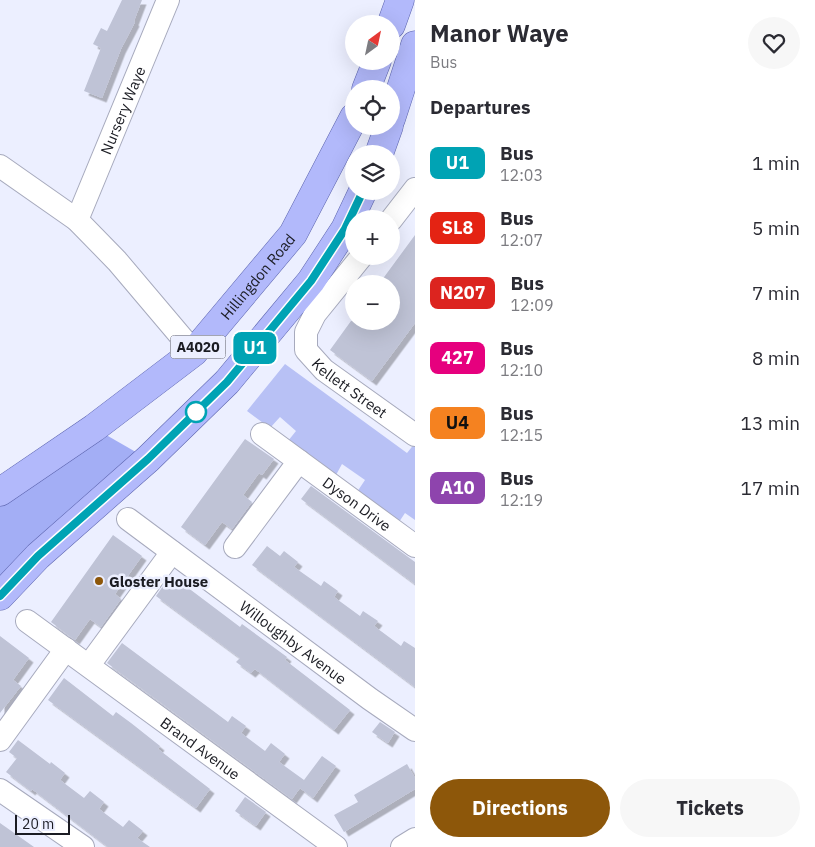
<!DOCTYPE html>
<meta charset="utf-8">
<style>
body{margin:0;font-family:"IBM Plex Sans",sans-serif;background:#f7f7f7;color:#2b2b33;height:100vh;display:flex;flex-direction:column;font-size:19px;white-space:nowrap}
*{box-sizing:border-box;margin:0}
p{font-size:16px;color:#7c7c81}
.icon{flex:none;width:28px;height:28px;fill:none;stroke:currentColor;stroke-width:2;stroke-linecap:round;stroke-linejoin:round}
.map{position:relative;flex:1;overflow:hidden}
.panel{display:flex;flex-direction:column;background:#fff;width:400px}
.panel>*{flex:none}
.badge{padding:0 10px;border-radius:8px;font-size:18px;line-height:32px}
.needle{width:32px;rotate:33deg}
.fabs{position:absolute;left:345px;top:15px;display:grid;gap:10px}
.fabs a{display:grid;place-items:center;width:55px;height:55px;border-radius:50%;background:#fff;box-shadow:0 5px 20px #0002;font-size:25px}
.scale{position:absolute;left:15px;bottom:12px;width:55px;box-sizing:border-box;padding-left:5px;border:2px solid #1b1c23;border-top:0;font-size:14px;line-height:18px;white-space:nowrap;color:#1b1c23;-webkit-text-stroke:4px #ecefff;paint-order:stroke}
.map>.badge{position:absolute;translate:-50% -50%;box-shadow:0 0 0 2px #fff}
h2{padding:0 15px;font-size:19px;line-height:45px}
.round{display:grid;place-items:center;flex:none;width:52px;height:52px;border-radius:26px;background:#f7f7f7}
.summary{display:flex;align-items:center;justify-content:space-between;height:85px;padding:0 15px}
h1{font-size:24px;font-weight:700;line-height:38px}
.primary-button{display:flex;gap:10px;margin-top:auto;padding:10px 15px}
.primary-button a{flex:1;height:58px;border-radius:30px;background:#8d570a;color:#fff;font-size:20px;font-weight:700;line-height:58px;text-align:center}
.primary-button a+a{background:#f7f7f7;color:#2b2b33}
ul{padding:0;list-style:none}
li{display:flex;align-items:center;gap:15px;height:65px;padding:0 15px}
li div{flex:1}
li b{display:block;font-size:19px}
li em{font-style:normal}
li .badge{min-width:55px;font-weight:700;text-align:center}
main{display:flex;flex:1;min-height:0}
.map>svg:first-child{display:block}
</style>
<main>
<div class="map">
<svg width="415" height="847" viewBox="0 0 415 847">
<defs>
<filter id="shadow"><feDropShadow dx="4.5" dy="4.5" stdDeviation="0" flood-color="#0004"/></filter>
</defs>
<rect width="100%" height="100%" fill="#ecefff"/>
<!-- green -->
<polygon fill="#b8c1f5" points="285,364 407,453 415,443 415,520 405,513 399,522 357,492 365,480 342,464 336,475 288,441 296,431 280,417 270,428 247,411"/>
<!-- forest -->
<polygon fill="#a3aef5" points="94,428 148,459 0,596 0,492"/>
<!-- building -->
<g fill="#bfc3d6" filter="url(#shadow)">
<polygon points="122,0 142,0 134,21 135,22 121,49 102,98 84,91 101,48 93,44 101,28 107,31"/>
<polygon points="415,235 415,323 372,381 330,350 351,321 391,321 391,284 379,284"/>
<polygon points="245,439 274,459 262,475 259,473 243,495 252,502 232,529 222,522 205,545 181,527"/>
<polygon points="311,486 415,562 415,584 301,499"/>
<polygon points="113,535 142,556 115,594 121,599 101,627 90,619 75,640 51,622"/>
<polygon points="267,546 280,556 284,551 298,562 294,567 321,586 324,581 338,591 334,597 360,616 363,611 378,621 374,626 401,646 404,641 415,648 415,687 252,565"/>
<polygon points="171,575 240,627 242,624 287,657 285,660 350,710 334,730 255,669 251,673 236,662 240,658 156,596"/>
<polygon points="0,636 29,658 13,680 21,686 0,713"/>
<polygon points="122,643 228,722 232,716 246,726 241,733 265,751 271,743 285,754 279,762 304,780 322,756 336,766 313,798 300,788 292,799 107,663"/>
<polygon points="64,678 113,716 116,712 131,723 160,746 158,749 210,789 196,808 48,700"/>
<polygon points="380,722 395,732 388,743 372,732"/>
<polygon points="18,740 50,764 51,762 65,773 60,780 84,798 90,791 104,802 99,809 123,827 129,820 143,831 137,838 150,847 108,847 32,789 31,791 6,772 17,758 9,752"/>
<polygon points="407,764 415,778 415,789 344,832 334,815 358,802 354,795"/>
<polygon points="245,797 266,812 256,826 235,811"/>
<polygon points="0,823 34,847 0,847"/>
</g>
<g fill="none" stroke-linecap="round" stroke-linejoin="round">
<defs>
<g id="street">
<polyline points="0,166 77,220 117,261 194,352"/>
<path id="s1" d="M77,220L168,0"/>
<polyline points="391,220 415,189"/>
<path id="s2" d="M362,256L315,314L306,332V350L324,370L415,435"/>
<path id="s3" d="M262,434L415,546"/>
<path id="s4" d="M128,519L370,699L415,730"/>
<polyline points="235,547 299,461"/>
<path id="s5" d="M27,621L336,847"/>
<polyline points="89,665 172,552"/>
<polyline points="0,740 66,649"/>
<polyline points="0,790 83,847"/>
<polyline points="402,847 415,839"/>
</g>
<g id="primary">
<polyline points="391,25 400,0"/>
<polyline points="366,89 377,61"/>
<polyline points="391,119 415,45"/>
<polyline points="379,154 389,126"/>
<path id="s6" d="M0,492L94,428L194,352L293,234L354,117"/>
<polyline points="0,596 38,556 148,459 227,382 311,281 345,229 363,191"/>
</g>
</defs>
<!-- street casing -->
<use href="#street" stroke="#a7aabd" stroke-width="24"/>
<!-- primary casing -->
<use href="#primary" stroke="#5c64ae" stroke-width="29"/>
<!-- street -->
<use href="#street" stroke="#fff" stroke-width="22"/>
<!-- primary -->
<use href="#primary" stroke="#b2b9fb" stroke-width="28"/>
</g>
<g fill="none" stroke-linecap="round" stroke-linejoin="round">
<defs>
<polyline id="line" points="0,596 38,556 148,459 227,382 311,281 345,229 363,191"/>
</defs>
<!-- line casing -->
<use href="#line" stroke="#fff" stroke-width="11"/>
<!-- line -->
<use href="#line" stroke="#00a3b4" stroke-width="8"/>
</g>
<!-- markers -->
<circle fill="#fff" stroke="#00a3b4" stroke-width="2.5" cx="196" cy="412" r="10"/>
<circle fill="#8d570a" stroke="#ecefff" stroke-width="2" cx="99" cy="581" r="5"/>
<g text-anchor="middle" dominant-baseline="central" stroke-width="5" stroke-linejoin="round" paint-order="stroke">
<!-- shield labels -->
<rect fill="#ecefff" stroke="#5a5b65" stroke-width="1" x="170.5" y="335.5" width="55" height="23" rx="4"/>
<g font-size="14" font-weight="bold" fill="#1b1c23">
<text x="198" y="347">A4020</text>
</g>
<!-- street labels -->
<g font-size="15" fill="#1b1c23" stroke="#ecefff">
<text stroke="none"><textPath href="#s1" startOffset="119">Nursery Waye</textPath></text>
<text stroke="none"><textPath href="#s6" startOffset="338">Hillingdon Road</textPath></text>
<text stroke="none"><textPath href="#s2" startOffset="171">Kellett Street</textPath></text>
<text stroke="none"><textPath href="#s3" startOffset="118">Dyson Drive</textPath></text>
<text stroke="none"><textPath href="#s4" startOffset="206">Willoughby Avenue</textPath></text>
<text stroke="none"><textPath href="#s5" startOffset="215">Brand Avenue</textPath></text>
</g>
<!-- poi labels -->
<g font-size="15" font-weight="bold" fill="#1b1c23" stroke="#ecefff" text-anchor="start">
<text x="109" y="581">Gloster House</text>
</g>
</g>
</svg>
<div class="fabs">
<a><svg class="needle" viewBox="-14 -14 28 28"><path d="M0-13l5 13h-10z" fill="#e53935"/><path d="M0 13l5-13h-10z" fill="#7c7c81"/></svg></a>
<a><svg class="icon" aria-label="locate" viewBox="0 0 24 24"><circle cx="12" cy="12" r="6"/><path d="M12 2v4M12 18v4M2 12h4M18 12h4"/></svg></a>
<a><svg class="icon" aria-label="layers" viewBox="0 0 24 24"><path d="M12 4l9 5-9 5-9-5zM3 14l9 5 9-5"/></svg></a>
<a>+</a>
<a>−</a>
</div>
<div class="scale">20 m</div>
<b class="badge" style="left:255px;top:348px;background:#00a3b4;color:#fff">U1</b>
</div>
<section class="panel">
<div class="summary"><div><h1>Manor Waye</h1><p>Bus</p></div><a class="round"><svg class="icon" aria-label="heart" viewBox="0 0 24 24"><path d="M12 20l-8-8c-3-5 5-10 8-4 3-6 11-1 8 4z"/></svg></a></div>
<h2>Departures</h2>
<ul>
<li><span class="badge" style="background:#00a3b4;color:#fff">U1</span><div><b>Bus</b><p>12:03</p></div><em>1 min</em></li>
<li><span class="badge" style="background:#e42313;color:#fff">SL8</span><div><b>Bus</b><p>12:07</p></div><em>5 min</em></li>
<li><span class="badge" style="background:#dc241f;color:#fff">N207</span><div><b>Bus</b><p>12:09</p></div><em>7 min</em></li>
<li><span class="badge" style="background:#e6007e;color:#fff">427</span><div><b>Bus</b><p>12:10</p></div><em>8 min</em></li>
<li><span class="badge" style="background:#f58220;color:#111">U4</span><div><b>Bus</b><p>12:15</p></div><em>13 min</em></li>
<li><span class="badge" style="background:#8e44ad;color:#fff">A10</span><div><b>Bus</b><p>12:19</p></div><em>17 min</em></li>
</ul>
<div class="primary-button"><a>Directions</a><a>Tickets</a></div>
</section>
</main>
